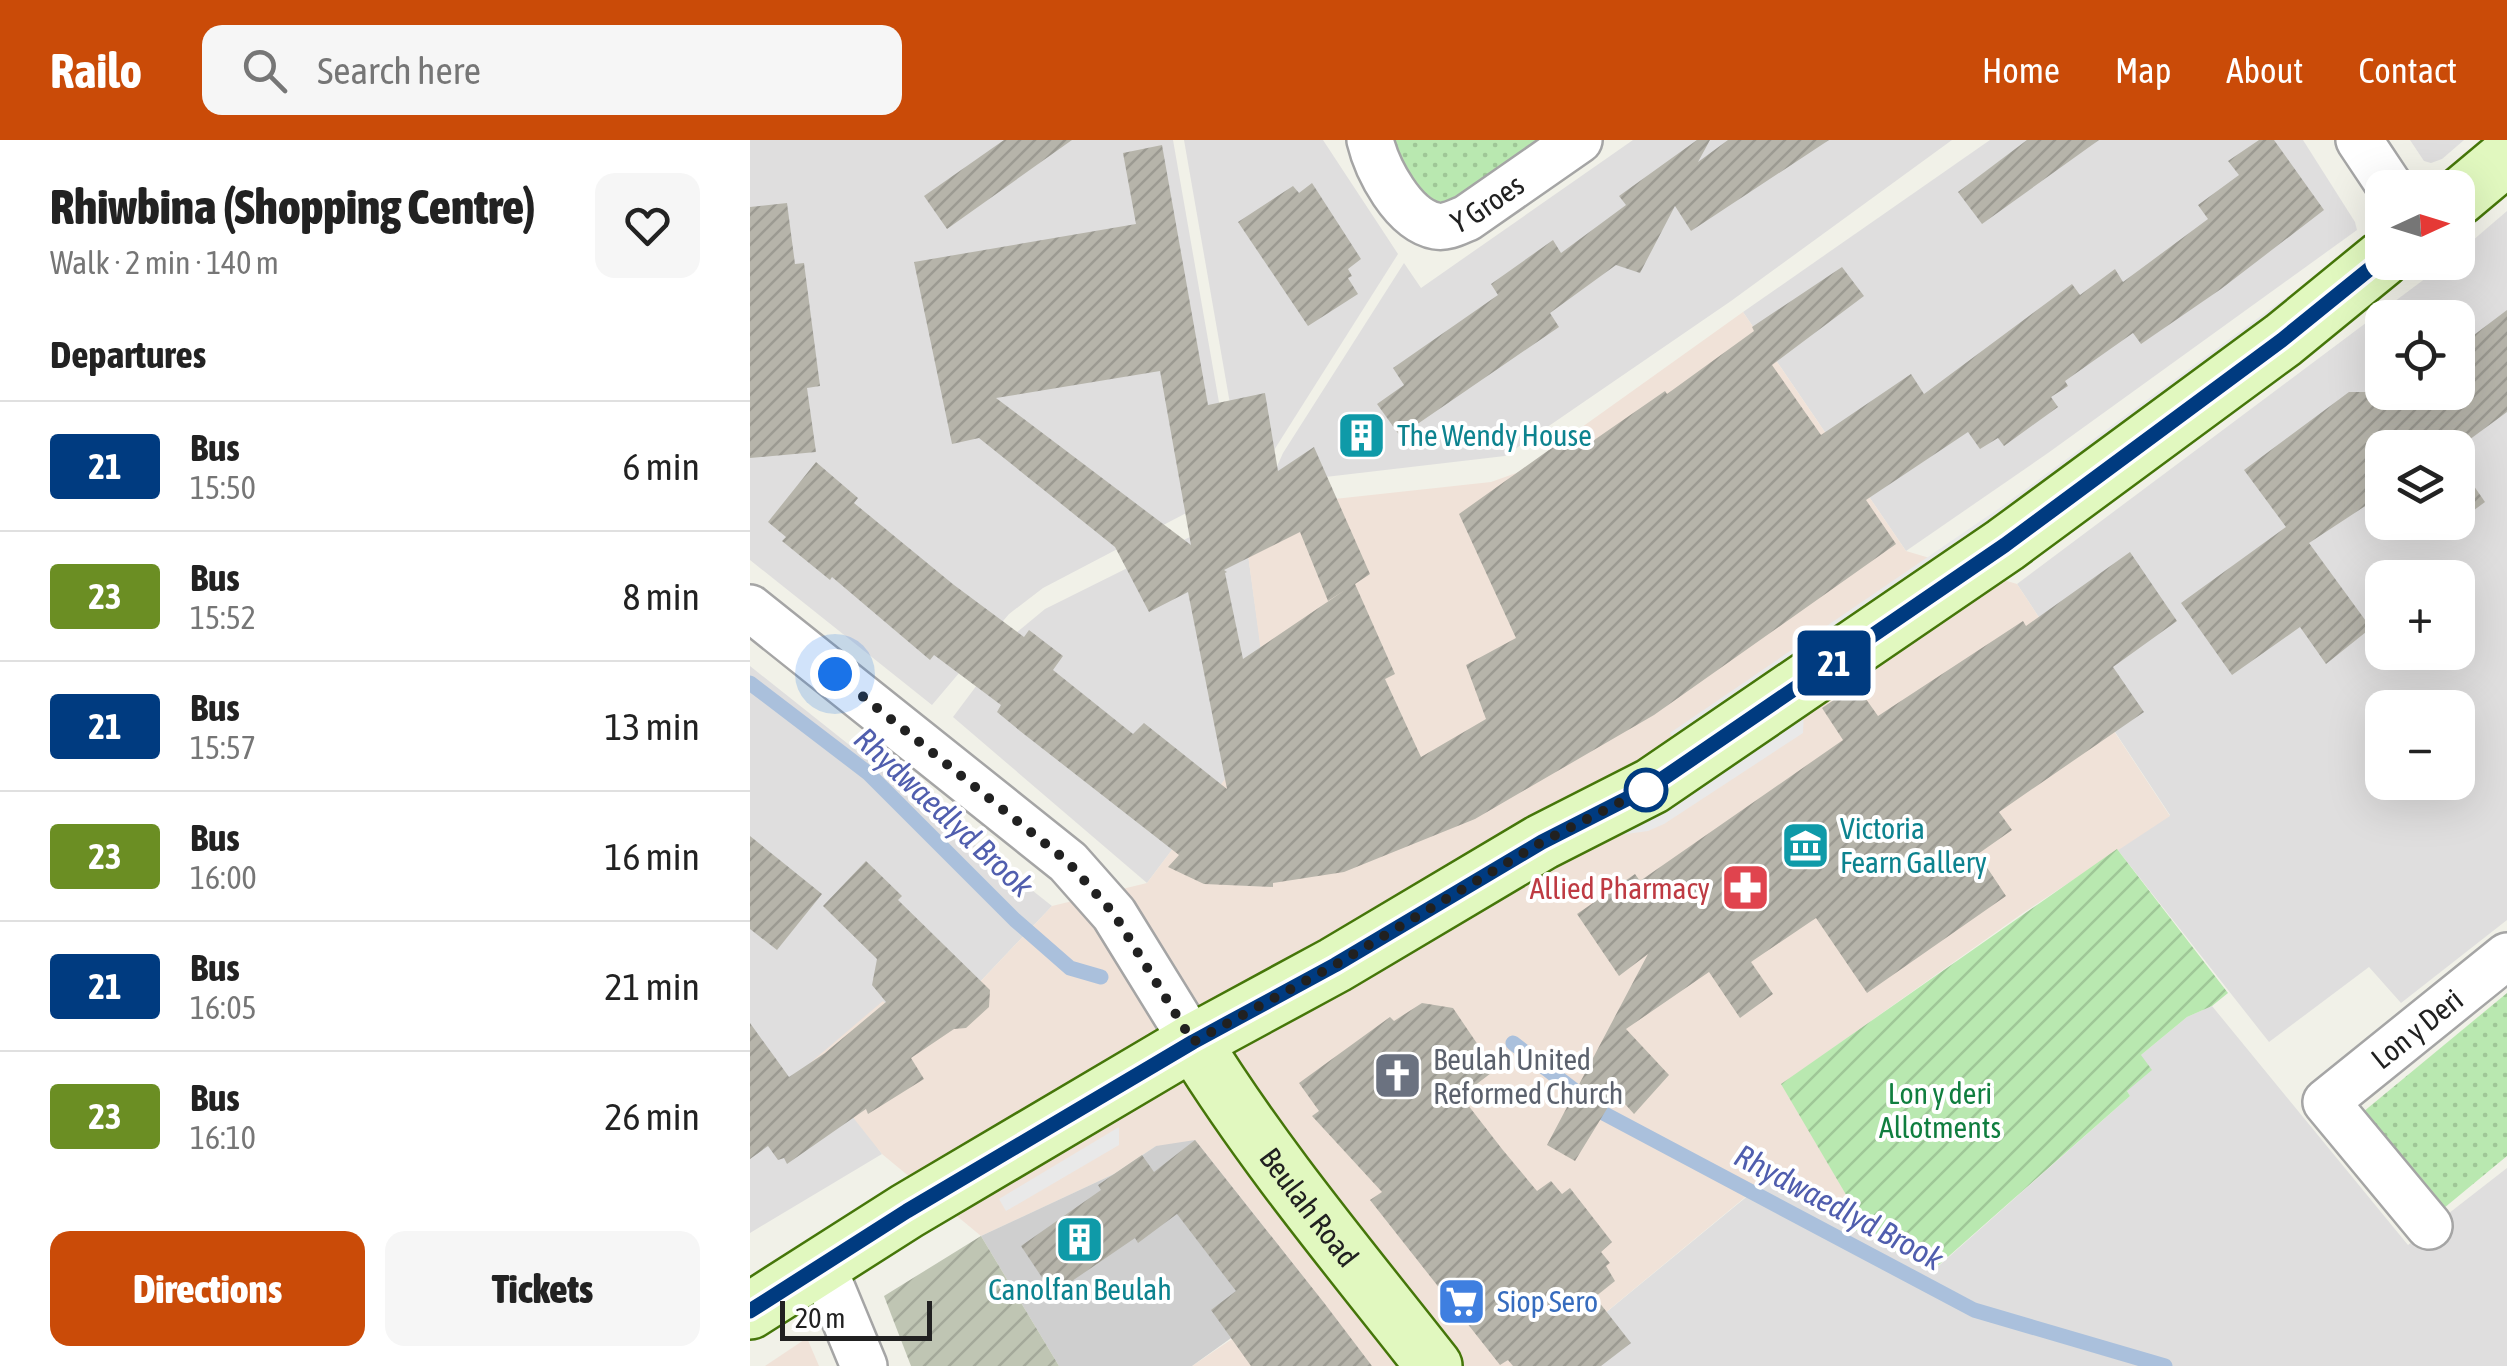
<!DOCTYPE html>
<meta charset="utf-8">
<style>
body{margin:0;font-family:"Asap Condensed",sans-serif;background:#f6f6f6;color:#222;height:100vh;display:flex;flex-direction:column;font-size:38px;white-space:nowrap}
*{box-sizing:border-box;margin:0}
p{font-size:32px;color:#767676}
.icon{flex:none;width:55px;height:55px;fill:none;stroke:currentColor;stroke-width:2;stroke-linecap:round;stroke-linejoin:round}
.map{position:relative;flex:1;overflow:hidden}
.details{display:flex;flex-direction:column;background:#fff;width:750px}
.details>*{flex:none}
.badge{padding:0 20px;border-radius:8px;font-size:35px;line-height:65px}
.needle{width:65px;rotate:86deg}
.fabs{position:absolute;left:1615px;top:30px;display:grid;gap:20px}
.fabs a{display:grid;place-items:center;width:110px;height:110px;border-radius:20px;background:#fff;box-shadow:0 10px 40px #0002;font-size:50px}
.scale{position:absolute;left:30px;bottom:25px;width:152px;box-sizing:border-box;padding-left:10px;border:5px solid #212121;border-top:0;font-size:28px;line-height:35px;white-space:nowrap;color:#212121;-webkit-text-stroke:8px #fff;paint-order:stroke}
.you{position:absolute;width:50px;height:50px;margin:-25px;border:8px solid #fff;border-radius:50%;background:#1a73e8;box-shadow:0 0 0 15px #1a73e833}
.map>.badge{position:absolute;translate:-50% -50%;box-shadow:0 0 0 5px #fff}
h2{padding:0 50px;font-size:38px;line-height:90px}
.round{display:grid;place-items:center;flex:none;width:105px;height:105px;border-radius:20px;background:#f6f6f6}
.headline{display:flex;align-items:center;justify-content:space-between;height:170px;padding:0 50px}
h1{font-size:48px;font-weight:800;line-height:75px}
.cta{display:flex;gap:20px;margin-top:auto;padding:20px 50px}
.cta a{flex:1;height:115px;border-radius:20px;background:#ca4b08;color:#fff;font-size:40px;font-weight:800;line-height:115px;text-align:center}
.cta a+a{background:#f6f6f6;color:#222}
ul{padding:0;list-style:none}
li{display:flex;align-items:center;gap:30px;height:130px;padding:0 50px;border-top:2px solid #e0e0e0}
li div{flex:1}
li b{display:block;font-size:38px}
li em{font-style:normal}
li .badge{min-width:110px;font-weight:700;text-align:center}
header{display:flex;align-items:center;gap:60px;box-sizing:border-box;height:140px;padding:0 50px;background:#ca4b08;color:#fff}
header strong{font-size:48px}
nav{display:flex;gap:55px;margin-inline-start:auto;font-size:35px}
.search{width:700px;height:90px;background:#f6f6f6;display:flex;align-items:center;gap:25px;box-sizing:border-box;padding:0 35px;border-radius:20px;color:#767676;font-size:38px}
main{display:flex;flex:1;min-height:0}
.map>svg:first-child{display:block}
</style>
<header>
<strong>Railo</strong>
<div class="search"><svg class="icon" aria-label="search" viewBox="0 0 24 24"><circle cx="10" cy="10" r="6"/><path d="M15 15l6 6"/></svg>Search here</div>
<nav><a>Home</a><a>Map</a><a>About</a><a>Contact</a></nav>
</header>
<main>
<section class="details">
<div class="headline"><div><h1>Rhiwbina (Shopping Centre)</h1><p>Walk · 2 min · 140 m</p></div><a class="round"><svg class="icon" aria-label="heart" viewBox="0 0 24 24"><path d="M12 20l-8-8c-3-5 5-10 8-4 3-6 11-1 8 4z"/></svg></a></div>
<h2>Departures</h2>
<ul>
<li><span class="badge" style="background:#003b80;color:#fff">21</span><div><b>Bus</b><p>15:50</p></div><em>6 min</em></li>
<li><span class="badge" style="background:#6b8e23;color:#fff">23</span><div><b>Bus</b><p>15:52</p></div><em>8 min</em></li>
<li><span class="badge" style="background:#003b80;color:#fff">21</span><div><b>Bus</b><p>15:57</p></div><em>13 min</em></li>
<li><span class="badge" style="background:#6b8e23;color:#fff">23</span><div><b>Bus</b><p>16:00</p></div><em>16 min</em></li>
<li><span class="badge" style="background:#003b80;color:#fff">21</span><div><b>Bus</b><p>16:05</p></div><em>21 min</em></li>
<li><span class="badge" style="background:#6b8e23;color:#fff">23</span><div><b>Bus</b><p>16:10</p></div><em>26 min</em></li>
</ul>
<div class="cta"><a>Directions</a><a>Tickets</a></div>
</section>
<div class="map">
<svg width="1757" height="1226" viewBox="0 0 1757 1226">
<defs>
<pattern id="construction-furrows" width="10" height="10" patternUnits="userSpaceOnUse" patternTransform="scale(2.5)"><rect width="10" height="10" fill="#bfc5b3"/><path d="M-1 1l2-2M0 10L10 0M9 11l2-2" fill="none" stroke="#a4a99a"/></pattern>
<pattern id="grass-dots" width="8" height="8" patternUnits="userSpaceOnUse" patternTransform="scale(2.5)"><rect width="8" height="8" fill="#b9e8b0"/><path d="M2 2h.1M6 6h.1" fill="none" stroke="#9fc797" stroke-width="1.8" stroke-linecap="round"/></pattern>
<pattern id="garden-furrows" width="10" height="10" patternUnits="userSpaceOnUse" patternTransform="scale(2.5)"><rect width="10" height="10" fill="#b9e8b0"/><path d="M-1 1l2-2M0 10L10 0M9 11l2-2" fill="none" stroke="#9fc797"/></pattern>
<pattern id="building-hatch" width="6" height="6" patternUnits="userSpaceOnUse" patternTransform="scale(2.5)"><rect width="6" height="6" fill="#b6b4aa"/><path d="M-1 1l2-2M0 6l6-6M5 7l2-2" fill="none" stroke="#9c9a92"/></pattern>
</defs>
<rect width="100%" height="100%" fill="#f1f1e8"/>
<!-- residential -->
<g fill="#dfdede" fill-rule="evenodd">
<polygon points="0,0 423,0 484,348 293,448 259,474 182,565 0,420"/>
<polygon points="434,0 573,0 648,114 519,318 498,342 479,258"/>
<polygon points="883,0 1202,0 981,161 755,316 541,341 525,331 533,313 654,123 671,148"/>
<polygon points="1240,0 1553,0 1605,82 1607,90 1298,313 1156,411 993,172"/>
<polygon points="1660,0 1714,0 1692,19 1681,23 1674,21"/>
<path d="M1757,71V780L1651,863L1619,827L1519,902L1367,709L1420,675L1267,444L1696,123L1708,122V113ZM1632,178H1708V252H1632ZM1632,308H1708V382H1632ZM1632,438H1708V512H1632ZM1632,568H1708V642H1632Z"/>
<polygon points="480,377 496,400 521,579 397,743 203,577 266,493 295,469"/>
<polygon points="0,526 302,766 175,900 96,964 132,1014 0,1093"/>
<polygon points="1462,866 1658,1105 1757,1028 1757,1226 791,1226 1017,1040 1183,1131 1380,956 1377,951 1391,915 1437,877"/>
</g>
<!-- commercial -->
<g fill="#f0e2d8">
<polygon points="993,172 1156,411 1267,444 1420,676 1273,773 1032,944 1105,1070 1092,1083 1016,1040 791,1226 442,1226 482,1199 406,1006 364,1034 231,1096 132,1014 60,923 133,861 175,900 302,766 397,743 520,579 496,400 529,365 741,342 769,332"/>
<polygon points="57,1198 69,1226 15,1226"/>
</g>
<!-- religious -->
<polygon fill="#cfcfcf" points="445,1000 558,1143 442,1226 309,1226 231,1096 364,1034 406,1006"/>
<!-- construction -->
<polygon fill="url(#construction-furrows)" points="231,1096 309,1226 161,1226 134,1156"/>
<!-- grass -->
<g fill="url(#grass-dots)">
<path d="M637,0H802L698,64C659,64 653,30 637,0Z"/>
<polygon points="1757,853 1757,1016 1688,1073 1607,977"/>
</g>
<!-- garden -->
<polygon fill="url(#garden-furrows)" points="1367,709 1478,853 1462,866 1437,877 1391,915 1402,930 1377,951 1380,956 1182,1131 1092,1083 1105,1070 1031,944"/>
<!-- parking -->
<g fill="#e9e9e9">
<polygon points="1538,156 1547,168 927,605 920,593 1254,365"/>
<polygon points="1054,569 1053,593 914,684 898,691 862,696"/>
<polygon points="369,987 369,1005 256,1071 249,1059"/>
</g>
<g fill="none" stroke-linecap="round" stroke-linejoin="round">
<!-- stream -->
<g stroke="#aac0dc" stroke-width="15">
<polyline points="0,543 118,633 265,780 320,828 351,837"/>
<polyline points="763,903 855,974 1224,1170 1415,1226"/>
</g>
</g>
<!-- building -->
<g fill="url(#building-hatch)" fill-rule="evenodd">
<polygon points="254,0 322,0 197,89 174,56"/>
<polygon points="947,0 960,0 948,22 978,0 1079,0 941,91 925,66 890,133 866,125 800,173 809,187 650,296 627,264 654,245 643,228 748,155 741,144 803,100 811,113 876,65 869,56"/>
<polygon points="1277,0 1349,0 1232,84 1208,52"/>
<path d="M1509,0H1524L1574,70L1471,149L1391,204L1383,193L1315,241L1318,246L1301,257L1308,267L1254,306L1248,298L1230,309L1218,292L1116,360L1146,404L904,575L725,679L594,732L523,743V747L454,744L418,727L429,715L270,591L247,572L251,565L184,515L180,520L82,437L80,440L32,401L36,397L18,382L66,322L108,358L104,363L204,445L274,497L279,490L313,516L303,530L383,594L394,583L477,649L438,452L399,472L365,407L229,298L202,304L164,122L386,84L373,13L412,5L458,265L515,253L528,331L564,307L620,434L605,444L645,534L635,539L671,617L736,579L716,525L766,498L709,374L827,290L837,305L915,251L917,254L1004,191L1002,187L1092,127L1114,156L1022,225L1071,295L1161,234L1174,254L1322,144L1330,155L1365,129L1373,142L1458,79L1448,65L1489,35L1478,21ZM410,231L441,405L246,258ZM550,392L578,461L595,450L493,519L475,433L477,432L474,430Z"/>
<polygon points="562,43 611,119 598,129 602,136 598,138 608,154 558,186 488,82 543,46 549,53"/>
<polygon points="37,63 45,124 54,123 70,246 57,248 66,312 0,318 0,67"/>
<polygon points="1757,170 1757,272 1708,308 1632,308 1632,355 1559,403 1621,488 1576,524 1550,487 1482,535 1431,463 1536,387 1494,330 1599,252 1708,252 1708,207"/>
<polygon points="1708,323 1735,362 1708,382"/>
<polygon points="1380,412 1427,481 1363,527 1394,572 1249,672 1262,690 1228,714 1256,756 1117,853 1066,778 1001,822 1023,854 990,878 959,832 876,889 919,935 884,974 866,954 825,1021 797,1005 898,814 869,836 827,774 885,734 890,741 1093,600 1072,568 1106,545 1128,576 1273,481 1276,486"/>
<polygon points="0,696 72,754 27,810 0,789"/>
<polygon points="116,721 152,756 148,760 240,850 239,867 216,888 204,889 161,918 174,939 118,974 116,969 37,1024 34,1018 28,1020 18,1006 0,1019 0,883 39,937 75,913 136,862 122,845 127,819 73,766"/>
<polygon points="672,863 703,868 745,930 711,956 752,1009 787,1051 801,1041 812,1054 820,1048 862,1102 851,1112 860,1123 856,1126 865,1141 845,1157 881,1203 851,1226 763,1226 758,1220 750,1225 620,1060 632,1052 562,976 569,971 549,943 640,877 644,881"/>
<polygon points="445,1000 575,1164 622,1226 501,1226 461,1170 486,1151 427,1074 388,1103 385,1098 303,1154 271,1106 351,1050 348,1045 392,1015 404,1032"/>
</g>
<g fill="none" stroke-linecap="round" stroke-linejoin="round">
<defs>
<g id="street">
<path id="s1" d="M620,0C627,29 653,80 686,86C697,88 707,82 717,78L829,0"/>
<polyline points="1609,0 1641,48"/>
<polyline points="0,468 318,722 364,774 443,902"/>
<path id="s2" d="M1679,1086L1576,962L1757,816"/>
<polyline points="73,1127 114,1226"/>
</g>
<g id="secondary">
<polyline points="1708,58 1757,17"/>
<path id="s3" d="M443,902C514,1017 601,1120 684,1226"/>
<polyline points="0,1171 157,1071 443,902 585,825 792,702 902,646 1255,405 1533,200 1632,119"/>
</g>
</defs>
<!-- street casing -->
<use href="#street" stroke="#a5a5a5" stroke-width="50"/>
<!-- secondary casing -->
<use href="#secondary" stroke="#457609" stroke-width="60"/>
<!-- street -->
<use href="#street" stroke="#fff" stroke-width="45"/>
<!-- secondary -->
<use href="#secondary" stroke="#e1f8bf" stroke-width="55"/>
</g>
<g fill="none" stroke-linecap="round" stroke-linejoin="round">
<defs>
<polyline id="line" points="0,1171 157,1071 443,902 585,825 792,702 902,646 1255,405 1532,200 1632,119"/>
</defs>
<!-- line casing -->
<use href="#line" stroke="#fff" stroke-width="22"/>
<!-- line -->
<use href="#line" stroke="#003b80" stroke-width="15"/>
<!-- walk -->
<polyline stroke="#212121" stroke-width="10" stroke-dasharray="0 18" points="85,534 318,722 364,774 443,902 585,825 792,702 902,646 896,650"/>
</g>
<!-- icons -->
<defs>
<symbol id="building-square" viewBox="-11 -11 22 22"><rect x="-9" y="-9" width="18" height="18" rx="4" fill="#0f9aa8" stroke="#fff"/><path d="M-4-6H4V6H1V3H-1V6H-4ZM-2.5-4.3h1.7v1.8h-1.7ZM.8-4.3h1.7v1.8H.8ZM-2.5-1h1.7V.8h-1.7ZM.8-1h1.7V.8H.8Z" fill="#fff"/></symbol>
<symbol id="museum-square" viewBox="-11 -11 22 22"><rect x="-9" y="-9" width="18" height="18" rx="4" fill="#0f9aa8" stroke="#fff"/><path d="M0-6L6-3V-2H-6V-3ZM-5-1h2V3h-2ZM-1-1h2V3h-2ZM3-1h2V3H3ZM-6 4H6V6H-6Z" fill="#fff"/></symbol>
<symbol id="pharmacy-square" viewBox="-11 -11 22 22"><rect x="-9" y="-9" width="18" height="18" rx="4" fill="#e0444e" stroke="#fff"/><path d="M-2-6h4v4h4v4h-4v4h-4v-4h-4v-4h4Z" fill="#fff"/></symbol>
<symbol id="church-square" viewBox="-11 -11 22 22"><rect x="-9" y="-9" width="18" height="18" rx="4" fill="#6b7280" stroke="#fff"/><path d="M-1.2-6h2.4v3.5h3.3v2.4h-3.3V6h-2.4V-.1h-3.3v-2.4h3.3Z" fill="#fff"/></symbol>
<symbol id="supermarket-square" viewBox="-11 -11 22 22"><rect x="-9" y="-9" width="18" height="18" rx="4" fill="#3f7fe0" stroke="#fff"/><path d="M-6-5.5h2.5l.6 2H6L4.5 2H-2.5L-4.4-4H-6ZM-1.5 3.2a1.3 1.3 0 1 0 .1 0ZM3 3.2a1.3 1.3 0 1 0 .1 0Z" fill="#fff"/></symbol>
</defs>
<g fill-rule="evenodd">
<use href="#building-square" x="584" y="268" width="55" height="55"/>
<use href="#museum-square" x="1028" y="678" width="55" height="55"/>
<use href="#pharmacy-square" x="968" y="720" width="55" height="55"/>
<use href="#church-square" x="620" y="908" width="55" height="55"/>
<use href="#building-square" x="302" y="1072" width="55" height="55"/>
<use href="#supermarket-square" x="684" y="1134" width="55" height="55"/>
</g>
<!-- markers -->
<circle fill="#fff" stroke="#003b80" stroke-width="5" cx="896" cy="650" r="20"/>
<g text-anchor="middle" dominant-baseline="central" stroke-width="8" stroke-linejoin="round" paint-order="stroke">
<!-- street labels -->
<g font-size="30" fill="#212121" stroke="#fff">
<text stroke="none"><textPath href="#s1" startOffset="170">Y Groes</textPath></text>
<text stroke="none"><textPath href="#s2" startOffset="278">Lon y Deri</textPath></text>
<text stroke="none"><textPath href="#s3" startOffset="202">Beulah Road</textPath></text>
</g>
<!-- culture labels -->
<g font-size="30" fill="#0d838f" stroke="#fff" text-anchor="start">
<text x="647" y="295">The Wendy House</text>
<text x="1090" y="688">Victoria<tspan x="1090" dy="34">Fearn Gallery</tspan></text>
<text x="330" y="1149" text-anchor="middle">Canolfan Beulah</text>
</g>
<!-- health labels -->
<g font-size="30" fill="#be3a42" stroke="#fff" text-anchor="end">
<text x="960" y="748">Allied Pharmacy</text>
</g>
<!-- worship labels -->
<g font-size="30" fill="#5b616d" stroke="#fff" text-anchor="start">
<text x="683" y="919">Beulah United<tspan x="683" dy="34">Reformed Church</tspan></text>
</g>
<!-- park labels -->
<g font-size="30" fill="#107e3f" stroke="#fff">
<text x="1190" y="953">Lon y deri<tspan x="1190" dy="34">Allotments</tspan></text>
</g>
<!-- shop labels -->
<g font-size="30" fill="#366cbe" stroke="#fff" text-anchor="start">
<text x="747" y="1161">Siop Sero</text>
</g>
<!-- water labels -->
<g font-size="32" font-style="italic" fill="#505eae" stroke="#fff">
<text transform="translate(194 672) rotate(43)">Rhydwaedlyd Brook</text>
<text transform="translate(1089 1067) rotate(28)">Rhydwaedlyd Brook</text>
</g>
</g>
</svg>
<div class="fabs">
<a><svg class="needle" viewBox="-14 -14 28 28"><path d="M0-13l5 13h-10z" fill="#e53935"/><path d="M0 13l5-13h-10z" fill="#767676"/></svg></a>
<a><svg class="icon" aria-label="locate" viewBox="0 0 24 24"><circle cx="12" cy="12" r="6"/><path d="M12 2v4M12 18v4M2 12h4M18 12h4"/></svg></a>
<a><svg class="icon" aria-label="layers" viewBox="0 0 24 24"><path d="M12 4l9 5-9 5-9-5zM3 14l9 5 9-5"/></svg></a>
<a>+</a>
<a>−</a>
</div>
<div class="scale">20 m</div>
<div class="you" style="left:85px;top:534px"></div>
<b class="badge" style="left:1084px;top:523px;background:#003b80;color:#fff">21</b>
</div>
</main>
